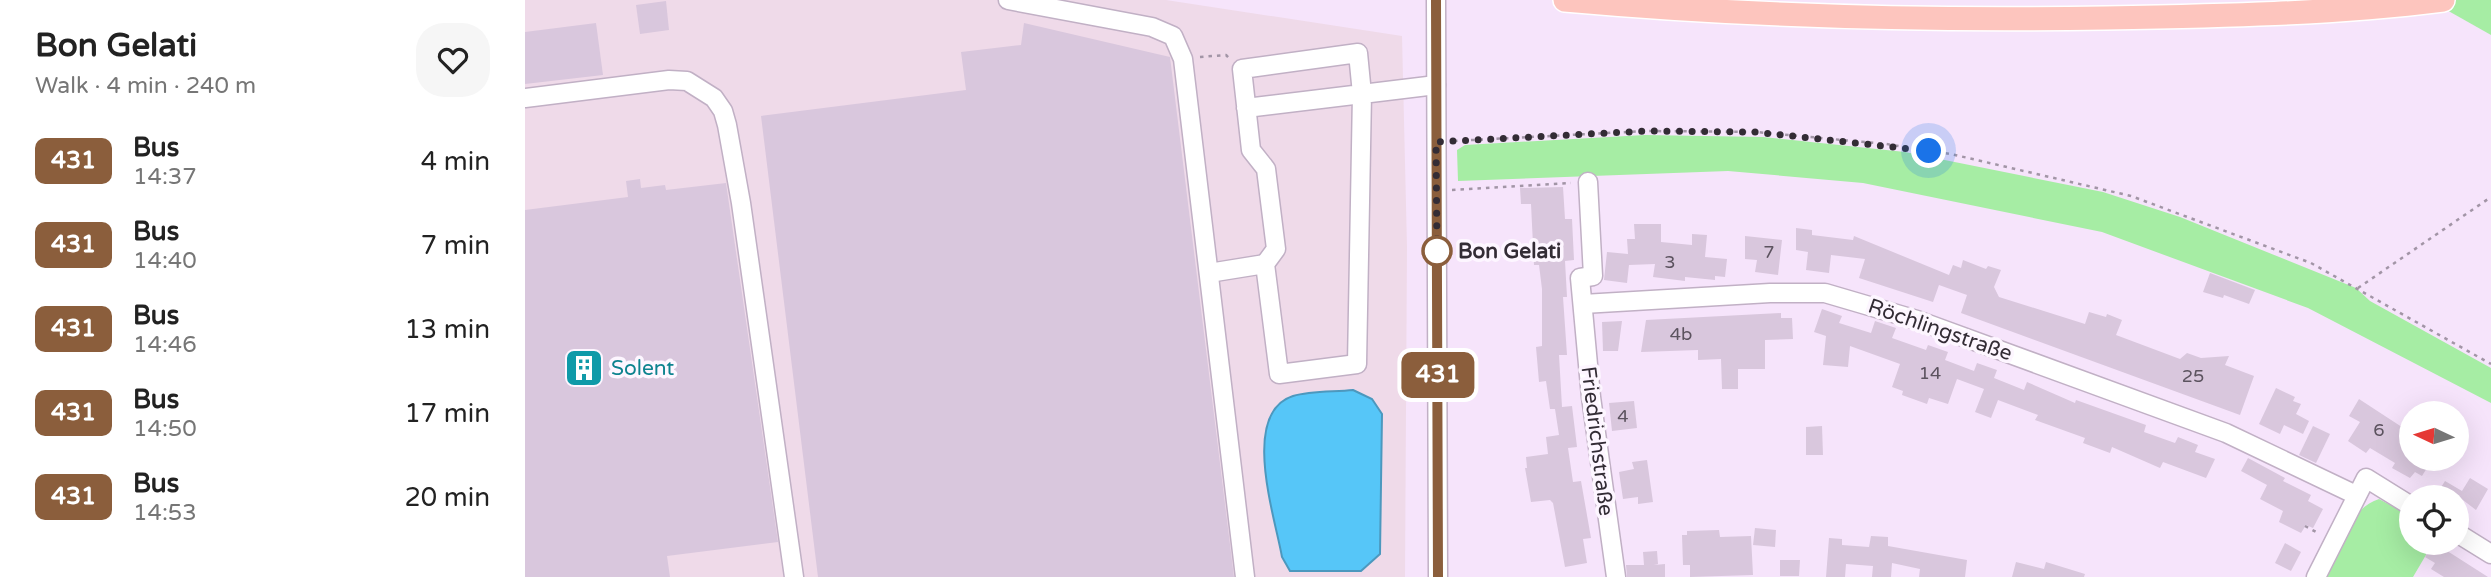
<!DOCTYPE html>
<meta charset="utf-8">
<style>
body{margin:0;font-family:"Varela Round",sans-serif;background:#f6f6f6;color:#222;height:100vh;display:flex;flex-direction:column;font-size:26px;white-space:nowrap}
*{box-sizing:border-box;margin:0}
p{font-size:23px;color:#767676}
.icon{flex:none;width:38px;height:38px;fill:none;stroke:currentColor;stroke-width:2;stroke-linecap:round;stroke-linejoin:round}
.map{position:relative;flex:1;overflow:hidden}
.panel{display:flex;flex-direction:column;background:#fff;width:525px}
.panel>*{flex:none}
.badge{padding:0 14px;border-radius:10px;font-size:24px;line-height:46px}
.needle{width:46px;rotate:274deg}
.buttons{position:absolute;left:1874px;top:401px;display:grid;gap:14px}
.buttons a{display:grid;place-items:center;width:70px;height:70px;border-radius:50%;background:#fff;box-shadow:0 7px 28px #0002;font-size:35px}
.you{position:absolute;width:35px;height:35px;margin:-18px;border:5px solid #fff;border-radius:50%;background:#1a73e8;box-shadow:0 0 0 10px #1a73e833}
.map>.badge{position:absolute;translate:-50% -50%;box-shadow:0 0 0 4px #fff}
.round{display:grid;place-items:center;flex:none;width:74px;height:74px;border-radius:28px;background:#f6f6f6}
.overview{display:flex;align-items:center;justify-content:space-between;height:119px;padding:0 35px}
h1{font-size:33px;font-weight:800;line-height:52px}
ul{padding:0;list-style:none}
li{display:flex;align-items:center;gap:21px;height:84px;padding:0 35px}
li div{flex:1}
li b{display:block;font-size:26px}
li em{font-style:normal}
li .badge{min-width:77px;font-weight:700;text-align:center}
main{display:flex;flex:1;min-height:0}
.map>svg:first-child{display:block}
</style>
<main>
<section class="panel">
<div class="overview"><div><h1>Bon Gelati</h1><p>Walk · 4 min · 240 m</p></div><a class="round"><svg class="icon" aria-label="heart" viewBox="0 0 24 24"><path d="M12 20l-8-8c-3-5 5-10 8-4 3-6 11-1 8 4z"/></svg></a></div>
<ul>
<li><span class="badge" style="background:#8b5e3c;color:#fff">431</span><div><b>Bus</b><p>14:37</p></div><em>4 min</em></li>
<li><span class="badge" style="background:#8b5e3c;color:#fff">431</span><div><b>Bus</b><p>14:40</p></div><em>7 min</em></li>
<li><span class="badge" style="background:#8b5e3c;color:#fff">431</span><div><b>Bus</b><p>14:46</p></div><em>13 min</em></li>
<li><span class="badge" style="background:#8b5e3c;color:#fff">431</span><div><b>Bus</b><p>14:50</p></div><em>17 min</em></li>
<li><span class="badge" style="background:#8b5e3c;color:#fff">431</span><div><b>Bus</b><p>14:53</p></div><em>20 min</em></li>
</ul>
</section>
<div class="map">
<svg width="1966" height="577" viewBox="0 0 1966 577">
<rect width="100%" height="100%" fill="#f6e4fb"/>
<!-- industrial -->
<polygon fill="#efdae9" points="0,0 641,0 877,36 882,247 880,577 0,577"/>
<!-- green -->
<g fill="#a6eda4">
<polygon points="1904,0 1966,0 1966,35"/>
<polygon points="1120,135 1238,137 1380,152 1578,192 1655,217 1831,288 1845,301 1966,368 1966,403 1783,308 1577,232 1338,183 1203,171 933,181 932,150 940,145"/>
<path d="M1854,499L1886,516V542L1908,543L1888,577H1799C1813,550 1823,509 1854,499Z"/>
</g>
<!-- water -->
<path fill="#56c6f8" stroke="#4c98be" stroke-width="2" d="M828,390L847,399L857,414L855,554L836,571H765L757,557C750,517 715,413 768,396C786,391 809,392 828,390Z"/>
<!-- building -->
<g fill="#d9c7dd">
<polygon points="141,1 144,30 115,34 111,5"/>
<polygon points="71,23 78,75 0,84 0,32"/>
<polygon points="499,23 645,57 709,577 293,577 236,116 441,90 436,52 496,45"/>
<polygon points="115,179 116,188 140,185 141,190 201,183 253,542 142,556 145,577 0,577 0,210 103,197 101,181"/>
<polygon points="1038,187 1040,219 1047,219 1049,260 1040,261 1042,297 1038,297 1042,355 1034,355 1037,407 1047,406 1052,447 1043,448 1048,482 1056,481 1066,538 1058,539 1062,563 1040,567 1028,503 1025,500 1006,502 1000,468 1002,468 1001,457 1023,454 1021,437 1034,435 1030,409 1025,409 1021,381 1014,382 1011,347 1017,346 1017,289 1014,265 1009,265 1006,204 996,204 995,188"/>
<polygon points="1109,224 1136,224 1136,242 1167,245 1167,234 1182,235 1180,257 1202,259 1200,277 1190,276 1190,280 1160,277 1160,281 1128,277 1130,264 1104,265 1102,283 1079,280 1082,252 1103,254 1102,239 1110,239"/>
<polygon points="1271,228 1287,230 1287,235 1328,240 1329,236 1424,275 1428,265 1436,268 1438,260 1461,269 1463,266 1476,270 1469,287 1474,297 1560,324 1564,312 1581,317 1582,314 1597,320 1591,335 1655,359 1662,353 1676,358 1704,356 1700,365 1729,376 1715,415 1436,313 1442,295 1414,285 1408,302 1334,278 1340,259 1306,255 1304,273 1281,270 1283,252 1271,250"/>
<polygon points="1220,236 1257,240 1253,275 1230,272 1232,260 1220,259"/>
<polygon points="1685,273 1730,290 1724,304 1699,295 1698,298 1678,292"/>
<polygon points="1297,309 1317,316 1314,323 1346,333 1350,321 1371,328 1367,338 1401,350 1403,345 1423,352 1420,360 1449,371 1452,363 1472,370 1469,378 1499,390 1502,382 1550,403 1551,400 1621,425 1619,432 1650,443 1653,437 1673,445 1670,452 1690,459 1681,478 1638,462 1635,468 1587,447 1585,453 1558,443 1560,438 1510,420 1513,415 1473,400 1466,418 1450,412 1459,389 1432,379 1423,404 1404,398 1402,404 1377,395 1378,391 1367,387 1375,364 1325,346 1323,367 1298,365 1301,336 1289,332"/>
<polygon points="1256,313 1256,318 1267,318 1268,339 1240,340 1240,369 1213,369 1213,389 1197,389 1196,359 1173,360 1173,350 1116,352 1121,320"/>
<polygon points="1097,321 1093,351 1078,351 1077,322"/>
<polygon points="1751,388 1770,397 1768,401 1776,404 1771,414 1784,421 1778,434 1759,425 1755,434 1734,424"/>
<polygon points="1834,399 1886,433 1886,458 1908,458 1897,476 1890,472 1885,478 1867,468 1870,463 1845,448 1841,453 1823,441 1835,422 1824,416"/>
<polygon points="1109,401 1112,428 1087,431 1084,403"/>
<polygon points="1297,426 1298,455 1281,455 1281,427"/>
<polygon points="1788,426 1805,434 1791,463 1774,455"/>
<polygon points="1723,458 1760,478 1758,481 1786,495 1783,501 1798,509 1788,528 1781,525 1776,533 1754,522 1758,511 1735,499 1742,485 1716,471"/>
<polygon points="1122,460 1128,502 1113,504 1113,497 1098,499 1094,472 1109,469 1107,462"/>
<polygon points="1945,478 1963,489 1951,510 1934,497 1910,497 1920,481 1937,491"/>
<polygon points="1230,528 1251,530 1250,547 1228,545"/>
<polygon points="1194,530 1195,537 1226,536 1228,575 1165,577 1165,565 1158,565 1157,535 1162,535 1162,531"/>
<polygon points="1346,536 1363,537 1363,546 1442,560 1440,577 1394,577 1395,569 1367,563 1366,577 1347,577 1348,566 1321,564 1320,577 1301,577 1304,538 1317,539 1317,545 1344,547"/>
<polygon points="1760,543 1776,552 1766,571 1750,563"/>
<polygon points="1909,543 1927,554 1963,577 1919,577 1906,569 1910,563 1900,557"/>
<polygon points="1132,551 1133,564 1129,565 1140,564 1140,577 1102,577 1101,565 1119,565 1118,552"/>
<polygon points="1255,560 1275,560 1274,576 1255,576"/>
<polygon points="1491,562 1519,569 1521,562 1560,574 1559,577 1487,577"/>
</g>
<g fill="none" stroke-linecap="round" stroke-linejoin="round">
<defs>
<g id="minor">
<polyline points="483,0 627,27 648,36 658,59 720,577"/>
<polyline points="911,0 913,577"/>
<polyline points="0,98 144,80 162,81 189,98 198,111 202,125 216,203 269,577"/>
<polyline points="721,108 837,94 833,53 717,69 726,150 741,169 751,249 740,264 754,374 832,364 837,94 911,85"/>
<polyline points="1063,182 1068,276 1055,278 1066,397 1091,577"/>
<polyline points="684,273 740,264"/>
<polyline points="1058,304 1245,293 1300,293 1392,320 1701,433 1831,495"/>
<polyline points="1932,533 1966,554"/>
<polyline points="1791,577 1841,478 1886,506"/>
</g>
<path id="major" d="M1040,0C1219,16 1400,21 1580,18C1693,16 1806,14 1918,0"/>
</defs>
<!-- minor casing -->
<use href="#minor" stroke="#c1b0c5" stroke-width="21"/>
<!-- major casing -->
<use href="#major" stroke="#fff" stroke-width="26"/>
<!-- path -->
<g stroke="#a295a6" stroke-width="2.5" stroke-dasharray="3.5 5" stroke-linecap="butt">
<polyline points="675,57 701,55 705,59"/>
<polyline points="929,141 1121,131 1231,132 1361,144 1426,154 1606,196 1786,263 1966,364"/>
<polyline points="927,190 1046,183"/>
<polyline points="1833,288 1966,197"/>
<polyline points="1780,526 1793,533"/>
</g>
<!-- minor -->
<use href="#minor" stroke="#fff" stroke-width="18"/>
<!-- major -->
<use href="#major" stroke="#fdc5be" stroke-width="23"/>
</g>
<g fill="none" stroke-linecap="round" stroke-linejoin="round">
<defs>
<polyline id="line" points="911,0 913,577"/>
</defs>
<!-- line casing -->
<use href="#line" stroke="#fff" stroke-width="16"/>
<!-- line -->
<use href="#line" stroke="#8b5e3c" stroke-width="10"/>
<!-- walk -->
<polyline stroke="#332c35" stroke-width="7" stroke-dasharray="0 12.6" points="912,251 911,142 1121,131 1230,132 1404,151"/>
</g>
<!-- icons -->
<defs>
<symbol id="building-square" viewBox="-11 -11 22 22"><rect x="-9" y="-9" width="18" height="18" rx="4" fill="#0f9aa8" stroke="#fdf6ff"/><path d="M-4-6H4V6H1V3H-1V6H-4ZM-2.5-4.3h1.7v1.8h-1.7ZM.8-4.3h1.7v1.8H.8ZM-2.5-1h1.7V.8h-1.7ZM.8-1h1.7V.8H.8Z" fill="#fff"/></symbol>
</defs>
<g fill-rule="evenodd">
<use href="#building-square" x="37" y="346" width="44" height="44"/>
</g>
<!-- markers -->
<circle fill="#fff" stroke="#8b5e3c" stroke-width="3.5" cx="912" cy="251" r="14"/>
<g text-anchor="middle" dominant-baseline="central" stroke-width="7" stroke-linejoin="round" paint-order="stroke">
<!-- number labels -->
<g font-size="18" fill="#5c535f">
<text x="1244" y="252">7</text>
<text x="1145" y="262">3</text>
<text x="1156" y="334">4b</text>
<text x="1405" y="373">14</text>
<text x="1668" y="376">25</text>
<text x="1098" y="416">4</text>
<text x="1854" y="430">6</text>
</g>
<!-- stop labels -->
<g font-size="21" font-weight="bold" fill="#332c35" stroke="#fdf6ff" text-anchor="start">
<text x="933" y="251">Bon Gelati</text>
</g>
<!-- street labels -->
<g font-size="21" fill="#332c35" stroke="#fdf6ff">
<text transform="translate(1415 330) rotate(19)">Röchlingstraße</text>
<text transform="translate(1072 441) rotate(83)">Friedrichstraße</text>
</g>
<!-- culture labels -->
<g font-size="21" fill="#0d838f" stroke="#fdf6ff" text-anchor="start">
<text x="86" y="368">Solent</text>
</g>
</g>
</svg>
<div class="buttons">
<a><svg class="needle" viewBox="-14 -14 28 28"><path d="M0-13l5 13h-10z" fill="#e53935"/><path d="M0 13l5-13h-10z" fill="#767676"/></svg></a>
<a><svg class="icon" aria-label="locate" viewBox="0 0 24 24"><circle cx="12" cy="12" r="6"/><path d="M12 2v4M12 18v4M2 12h4M18 12h4"/></svg></a>
</div>
<div class="you" style="left:1404px;top:151px"></div>
<b class="badge" style="left:913px;top:375px;background:#8b5e3c;color:#fff">431</b>
</div>
</main>
